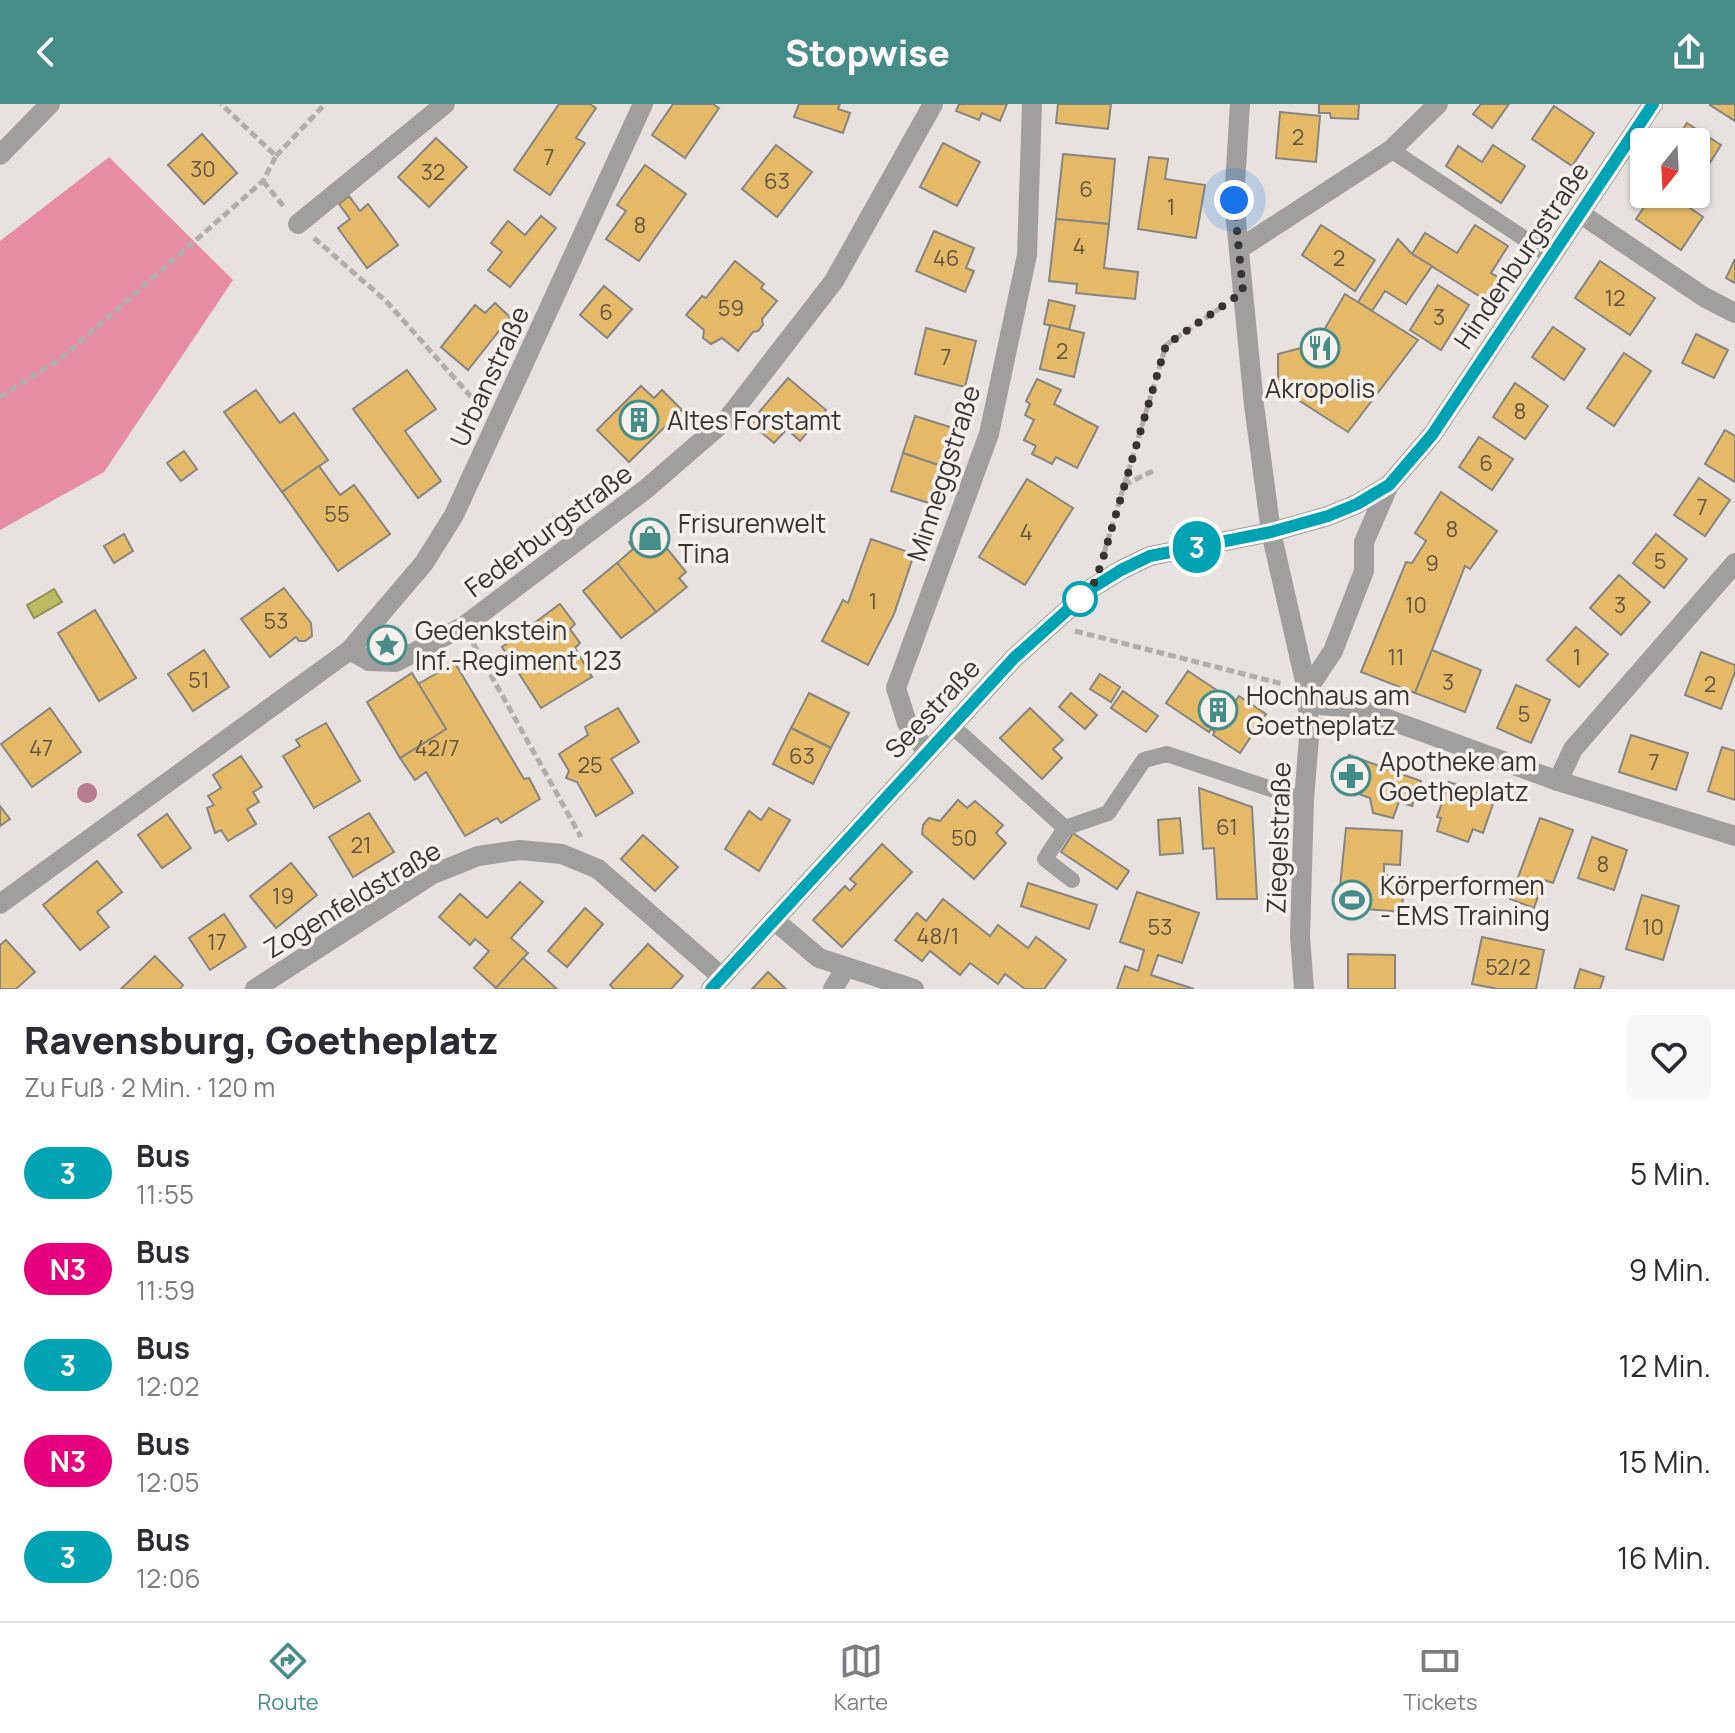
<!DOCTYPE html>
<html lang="de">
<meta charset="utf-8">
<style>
body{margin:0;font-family:Manrope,sans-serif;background:#f7f7f7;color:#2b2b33;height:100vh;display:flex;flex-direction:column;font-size:30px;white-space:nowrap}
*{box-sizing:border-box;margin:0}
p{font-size:26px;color:#7c7c81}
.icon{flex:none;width:44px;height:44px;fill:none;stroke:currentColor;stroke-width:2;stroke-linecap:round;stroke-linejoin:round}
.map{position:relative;height:885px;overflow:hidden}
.sheet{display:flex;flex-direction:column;background:#fff;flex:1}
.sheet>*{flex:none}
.badge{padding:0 16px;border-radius:26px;font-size:28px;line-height:52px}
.needle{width:52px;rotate:198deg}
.controls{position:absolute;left:1630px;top:24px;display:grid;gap:16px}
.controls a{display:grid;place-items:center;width:80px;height:80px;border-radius:8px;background:#fff;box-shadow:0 2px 6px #0004;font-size:40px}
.you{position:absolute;width:40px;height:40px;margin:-20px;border:6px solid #fff;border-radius:50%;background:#1a73e8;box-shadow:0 0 0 12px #1a73e833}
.map>.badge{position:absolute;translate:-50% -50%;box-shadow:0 0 0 4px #fff}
.round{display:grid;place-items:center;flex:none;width:84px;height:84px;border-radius:8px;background:#f7f7f7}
.summary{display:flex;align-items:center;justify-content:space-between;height:136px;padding:0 24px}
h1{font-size:38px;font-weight:800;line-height:60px}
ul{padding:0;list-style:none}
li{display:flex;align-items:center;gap:24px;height:96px;padding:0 24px}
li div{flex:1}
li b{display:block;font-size:30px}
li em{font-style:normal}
li .badge{min-width:88px;font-weight:700;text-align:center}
header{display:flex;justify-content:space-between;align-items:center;height:104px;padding:0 24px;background:#468d87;color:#fff;font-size:36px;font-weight:800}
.tabs{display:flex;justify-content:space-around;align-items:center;height:112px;border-top:2px solid #e1e1e2;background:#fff;font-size:22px;color:#7c7c81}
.tabs a{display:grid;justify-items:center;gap:4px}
.tabs .current{color:#468d87}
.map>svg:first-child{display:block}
</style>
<header><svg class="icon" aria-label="back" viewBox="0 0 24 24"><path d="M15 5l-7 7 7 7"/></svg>Stopwise<svg class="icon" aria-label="share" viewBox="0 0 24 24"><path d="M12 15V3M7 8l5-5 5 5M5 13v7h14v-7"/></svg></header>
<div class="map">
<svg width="1735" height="885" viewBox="0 0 1735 885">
<rect width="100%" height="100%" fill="#e7e2df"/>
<!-- forest -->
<polygon fill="#e68da4" points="109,53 233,176 104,368 0,426 0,137"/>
<!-- water -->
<polygon fill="#baba62" stroke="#929254" stroke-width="2" points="54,485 62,498 34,514 27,501"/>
<!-- building -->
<g fill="#e4ba68" stroke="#888581" stroke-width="2">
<polygon points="559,0 590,0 596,4 576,34 585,39 550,91 514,66"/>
<polygon points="673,0 713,0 719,4 685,54 652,31"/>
<polygon points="799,0 840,0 838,5 850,9 843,29 794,13"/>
<polygon points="959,0 1007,0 1000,17 982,9 979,16 956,7"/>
<polygon points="1058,0 1111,0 1108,25 1056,19"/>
<polygon points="1319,0 1359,0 1358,15 1331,14 1330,9 1319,9"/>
<polygon points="1481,0 1509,0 1492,24 1473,10"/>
<polygon points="1711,0 1735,0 1735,17 1710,1"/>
<polygon points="1554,2 1594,29 1572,62 1532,35"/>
<polygon points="1280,8 1320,12 1316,58 1276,54"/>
<polygon points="1687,19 1721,41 1696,81 1696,38 1675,38"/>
<polygon points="202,30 237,69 204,100 168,61"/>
<polygon points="436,34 467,63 429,103 398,73"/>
<polygon points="943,39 980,58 957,102 920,83"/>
<polygon points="776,41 812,68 777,113 742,85"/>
<polygon points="1493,41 1525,62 1501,99 1446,62 1458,42 1482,58"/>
<polygon points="1063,50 1115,55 1109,120 1056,115"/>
<polygon points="1149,53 1168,55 1165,75 1205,81 1196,134 1138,125"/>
<polygon points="645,61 686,90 639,157 606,135 626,107 617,101"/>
<polygon points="1653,90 1670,90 1703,113 1681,146 1636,115"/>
<polygon points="349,92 360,107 368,100 398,141 367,164 338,124 350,115 339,100"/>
<polygon points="541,112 556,124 510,183 488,166 502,148 491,139 508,117 525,131"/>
<polygon points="1056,115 1109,120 1104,164 1138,168 1135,195 1076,189 1077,180 1049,177"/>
<polygon points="1321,121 1375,156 1355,187 1302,151"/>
<polygon points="1475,121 1508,142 1491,169 1501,175 1487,197 1412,150 1425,129 1457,149"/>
<polygon points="934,127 974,144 966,164 974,167 965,188 916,167"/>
<polygon points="1398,135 1412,150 1432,162 1406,200 1385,187 1372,207 1358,198"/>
<polygon points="1735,155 1735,179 1726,174"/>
<polygon points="735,157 764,180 761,184 777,197 762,215 763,221 758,227 753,228 738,247 722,234 711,240 703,234 704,226 686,211 702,192 706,194"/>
<polygon points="1600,157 1655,194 1630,231 1575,194"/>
<polygon points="1438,181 1469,201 1441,246 1410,226"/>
<polygon points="604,182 632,205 607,234 580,211"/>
<polygon points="1345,190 1418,236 1348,328 1278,283 1278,250 1316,240"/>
<polygon points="1049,196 1075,202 1069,226 1044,220"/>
<polygon points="495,199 510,213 468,266 441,243 475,201 485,209"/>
<polygon points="1050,221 1084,229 1074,273 1040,265"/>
<polygon points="1553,223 1585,245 1564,276 1532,253"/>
<polygon points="926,224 976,237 965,283 915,270"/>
<polygon points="1696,230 1728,246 1714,274 1682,259"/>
<polygon points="1624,249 1651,267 1614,322 1587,304"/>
<polygon points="407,266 436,305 405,327 441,377 418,394 353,305"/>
<polygon points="788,274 826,306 800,337 787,325 774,339 750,319"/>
<polygon points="1037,275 1061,286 1054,300 1098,323 1077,364 1056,353 1052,360 1032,350 1036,342 1024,336 1034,316 1025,311 1030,300 1026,297"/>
<polygon points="1515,279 1548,302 1525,335 1493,313"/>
<polygon points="641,282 654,294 662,286 682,306 629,358 597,326"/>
<polygon points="256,286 280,319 294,309 328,356 282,388 224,308"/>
<polygon points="915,312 956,325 944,363 903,349"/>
<polygon points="1725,326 1735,332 1735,378 1705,360"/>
<polygon points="1479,333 1513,355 1492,386 1459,363"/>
<polygon points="184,347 197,365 181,377 167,359"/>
<polygon points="903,349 944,363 932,400 891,387"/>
<polygon points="319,362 340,391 354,381 390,430 338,467 282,388"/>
<polygon points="1699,374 1730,396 1705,432 1674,411"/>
<polygon points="1027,375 1073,404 1025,481 979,453"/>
<polygon points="1441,388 1497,427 1470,465 1465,462 1415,589 1361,568 1406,458 1412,459 1426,437 1415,429"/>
<polygon points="649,422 686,468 679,474 687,483 656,508 617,459 633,445 629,438"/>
<polygon points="124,430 133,447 114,459 104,442"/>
<polygon points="1656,430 1687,455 1664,484 1633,459"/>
<polygon points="871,435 914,450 894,510 868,561 822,537 843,496 848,499"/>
<polygon points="617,459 656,508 621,534 583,487"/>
<polygon points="1619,471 1650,498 1621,531 1590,504"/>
<polygon points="284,484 311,519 312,532 305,537 299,537 296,533 270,553 241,515"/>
<polygon points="560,500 575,520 570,525 580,539 575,544 592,573 541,604 502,543"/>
<polygon points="95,506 136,574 99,597 58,529"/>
<polygon points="1576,523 1608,550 1579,583 1547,556"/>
<polygon points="204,546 229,583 193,607 168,570"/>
<polygon points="1432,546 1481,566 1465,608 1415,589"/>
<polygon points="1701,548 1735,561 1735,568 1721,605 1685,591"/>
<polygon points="455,559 524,675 529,674 540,695 501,719 497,714 465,732 426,668 415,676 400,654 446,625 418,580"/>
<polygon points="1188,567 1230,595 1227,599 1232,602 1239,592 1266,610 1240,649 1213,631 1215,628 1211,625 1209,628 1166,599"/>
<polygon points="412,569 446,625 400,654 367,598"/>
<polygon points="1100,570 1120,583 1111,598 1090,585"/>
<polygon points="1516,581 1550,596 1531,639 1497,624"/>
<polygon points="1123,587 1158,612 1146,628 1111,604"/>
<polygon points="809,589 849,609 831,644 791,624"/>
<polygon points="1071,589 1097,611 1085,625 1059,603"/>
<polygon points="50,604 81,648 32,683 1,640"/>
<polygon points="618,604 639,638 611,655 633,689 596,712 577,678 566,674 569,667 559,650 588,631 585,623"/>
<polygon points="1030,604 1063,636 1053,645 1062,654 1042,675 1000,634"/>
<polygon points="326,619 360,677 314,704 283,652 300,642 296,636"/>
<polygon points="791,624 831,644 813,680 773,660"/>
<polygon points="1631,631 1688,649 1676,686 1619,668"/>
<polygon points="1722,643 1735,647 1735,696 1708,687"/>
<polygon points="1349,651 1421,677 1412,702 1399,698 1393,714 1373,709 1370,694 1337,682"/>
<polygon points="241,652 262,683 253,688 259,698 247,705 256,720 228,737 221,726 215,729 207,704 214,701 208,692 221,684 213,671"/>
<polygon points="1449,678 1495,694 1483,729 1473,725 1468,738 1437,727 1441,714 1437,713"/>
<polygon points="1199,684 1252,703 1257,795 1217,795 1214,744 1203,745"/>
<polygon points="958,696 967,704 975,697 1003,721 996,729 1006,739 974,775 922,730 923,721 929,714 940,717"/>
<polygon points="0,702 10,715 0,722"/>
<polygon points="769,704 790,716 759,767 725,745 749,707 761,716"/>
<polygon points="369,709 394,748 353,773 329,733"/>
<polygon points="167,710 191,744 162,764 138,731"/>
<polygon points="1180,714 1183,749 1160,751 1158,716"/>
<polygon points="1540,714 1573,726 1553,779 1544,776 1534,804 1510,795"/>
<polygon points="1346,724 1402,727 1400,761 1384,760 1384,771 1404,772 1402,808 1341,803 1339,792"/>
<polygon points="1073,729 1129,767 1117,785 1061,748"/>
<polygon points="643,731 678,763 655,787 621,755"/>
<polygon points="1592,733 1627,746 1614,786 1578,774"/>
<polygon points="882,740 912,768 842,843 813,816 845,782 850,787 856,780 850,775"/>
<polygon points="97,757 122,788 97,808 109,823 80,846 43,801"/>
<polygon points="291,759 317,791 276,824 250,792"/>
<polygon points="520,778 543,798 511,834 528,849 496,884 474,864 489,847 475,835 470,841 439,813 460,790 487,814"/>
<polygon points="1028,779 1097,801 1089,825 1021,802"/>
<polygon points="1137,788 1199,809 1182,859 1158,851 1151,871 1194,885 1117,885 1125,862 1138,867 1144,846 1120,838"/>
<polygon points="1642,791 1679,802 1663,856 1626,845"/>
<polygon points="943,795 990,832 998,821 1028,844 1036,833 1066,856 1044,885 1025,885 1005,870 998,880 970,859 960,871 930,847 922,857 895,836 917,809 926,817"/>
<polygon points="585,804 603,820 567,863 548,847"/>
<polygon points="224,810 246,843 210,866 189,834"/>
<polygon points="1482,833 1544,846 1536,885 1498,885 1472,880"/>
<polygon points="6,836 35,868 16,885 0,885 0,841"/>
<polygon points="648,840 683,872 671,885 614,885 610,881"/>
<polygon points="1348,850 1395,851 1395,885 1348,885"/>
<polygon points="155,852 183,881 180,885 121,885"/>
<polygon points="523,854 557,885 495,885"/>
<polygon points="1580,865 1604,873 1600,885 1574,885"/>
<polygon points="768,868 786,885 752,885"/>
</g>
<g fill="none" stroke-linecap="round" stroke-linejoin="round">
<!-- path -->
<g stroke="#b1adaa" stroke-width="5" stroke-dasharray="8 4" stroke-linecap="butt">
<polyline points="276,52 325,0"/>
<polyline points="263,77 285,104"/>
<polyline points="314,134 386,197 481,304"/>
<polyline points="0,293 63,253 263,77 276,52 221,0"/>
<polyline points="1124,381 1155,366"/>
<polyline points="1104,449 1166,241 1223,202"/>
<polyline points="1075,527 1283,580"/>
<polyline points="473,539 581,733"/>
</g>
<!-- lane -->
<g stroke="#a19e9e" stroke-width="16">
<polyline points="1391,46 1552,153"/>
<polyline points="951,621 1065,724"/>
<polyline points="1072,776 1045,755 1065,724 1108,709 1144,656 1167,650 1304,696"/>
</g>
<!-- street -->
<g stroke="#a19e9e" stroke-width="20">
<polyline points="1240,0 1234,96 1254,301 1271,428 1307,586 1309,633 1304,696 1300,833 1304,885"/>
<polyline points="0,51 50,0"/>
<polyline points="1581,110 1704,193 1735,209"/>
<polyline points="298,120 445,0"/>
<polyline points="1239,145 1391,46 1438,0"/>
<polyline points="350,546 424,459 454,411 643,0"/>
<polyline points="1307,586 1333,547 1364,467 1364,438 1389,381"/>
<polyline points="1308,600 1357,604 1558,677 1735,732"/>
<polyline points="926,647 907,619 896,584 989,330 1027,151 1032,0"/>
<polyline points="1558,677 1573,645 1735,459"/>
<polyline points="0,800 350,546 369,557 396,558 464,522 646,385 728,314 834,177 933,0"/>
<polyline points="774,816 819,854 914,885"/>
<polyline points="255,885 431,771 478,752 520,746 562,750 598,765 722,873"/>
<polyline points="711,885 1014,554 1092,484 1121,466 1150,452 1271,428 1328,412 1357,400 1389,381 1432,331 1653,0"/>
<polyline points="833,885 846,863"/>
</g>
</g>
<!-- trees -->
<circle fill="#b77c8f" cx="87" cy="689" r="10"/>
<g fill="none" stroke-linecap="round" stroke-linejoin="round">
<defs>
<polyline id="line" points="711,885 1014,554 1092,484 1121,466 1150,452 1271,428 1328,412 1357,400 1389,381 1432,331 1653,0"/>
</defs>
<!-- line casing -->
<use href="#line" stroke="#fff" stroke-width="18"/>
<!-- line -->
<use href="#line" stroke="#00a3b4" stroke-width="12"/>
<!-- walk -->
<polyline stroke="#363433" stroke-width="8" stroke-dasharray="0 14.4" points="1080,495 1072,502 1092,484 1101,461 1166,241 1243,188 1234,96"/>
</g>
<!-- icons -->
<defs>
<symbol id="restaurant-ring" viewBox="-11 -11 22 22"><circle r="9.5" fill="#f5f0ec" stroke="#468d87" stroke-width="1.5"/><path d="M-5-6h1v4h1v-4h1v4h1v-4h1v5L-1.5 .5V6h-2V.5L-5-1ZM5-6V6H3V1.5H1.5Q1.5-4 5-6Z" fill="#468d87"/></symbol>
<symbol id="building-ring" viewBox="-11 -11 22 22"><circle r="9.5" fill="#f5f0ec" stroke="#468d87" stroke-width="1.5"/><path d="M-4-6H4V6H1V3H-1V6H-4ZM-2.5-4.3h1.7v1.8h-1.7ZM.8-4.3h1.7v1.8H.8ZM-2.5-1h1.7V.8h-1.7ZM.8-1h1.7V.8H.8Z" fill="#468d87"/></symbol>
<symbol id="shop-ring" viewBox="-11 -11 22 22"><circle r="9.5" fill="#f5f0ec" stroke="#468d87" stroke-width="1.5"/><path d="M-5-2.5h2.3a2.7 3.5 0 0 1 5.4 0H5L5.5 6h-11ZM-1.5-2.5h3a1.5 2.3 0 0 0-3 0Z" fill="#468d87"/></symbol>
<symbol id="sight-ring" viewBox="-11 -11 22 22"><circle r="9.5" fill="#f5f0ec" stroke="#468d87" stroke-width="1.5"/><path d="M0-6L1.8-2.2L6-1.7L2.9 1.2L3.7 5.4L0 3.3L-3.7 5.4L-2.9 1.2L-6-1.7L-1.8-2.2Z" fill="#468d87"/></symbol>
<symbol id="pharmacy-ring" viewBox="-11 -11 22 22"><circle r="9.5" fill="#f5f0ec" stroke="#468d87" stroke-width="1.5"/><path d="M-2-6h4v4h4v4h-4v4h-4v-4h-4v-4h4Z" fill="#468d87"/></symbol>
<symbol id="stadium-ring" viewBox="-11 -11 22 22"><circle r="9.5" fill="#f5f0ec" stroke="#468d87" stroke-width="1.5"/><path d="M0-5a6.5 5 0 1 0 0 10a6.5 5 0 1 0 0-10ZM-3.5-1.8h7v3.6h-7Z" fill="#468d87"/></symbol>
</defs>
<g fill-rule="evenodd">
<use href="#restaurant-ring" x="1298" y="222" width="44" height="44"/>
<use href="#building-ring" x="617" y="294" width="44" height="44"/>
<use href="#shop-ring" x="628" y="412" width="44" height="44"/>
<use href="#sight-ring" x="365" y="519" width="44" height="44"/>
<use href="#building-ring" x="1196" y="584" width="44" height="44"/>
<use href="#pharmacy-ring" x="1329" y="650" width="44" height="44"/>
<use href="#stadium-ring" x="1330" y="774" width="44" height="44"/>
</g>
<!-- markers -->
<circle fill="#fff" stroke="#00a3b4" stroke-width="4" cx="1080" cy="495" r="16"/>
<g text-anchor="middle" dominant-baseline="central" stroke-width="7" stroke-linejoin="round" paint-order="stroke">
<!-- number labels -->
<g font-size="22" fill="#625640">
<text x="1298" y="33">2</text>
<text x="549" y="53">7</text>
<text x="203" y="65">30</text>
<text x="433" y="68">32</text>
<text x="777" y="77">63</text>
<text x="1086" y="85">6</text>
<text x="1171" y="103">1</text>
<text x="640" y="121">8</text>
<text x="1079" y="142">4</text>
<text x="946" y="154">46</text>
<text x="1339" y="154">2</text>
<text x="1615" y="194">12</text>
<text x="731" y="204">59</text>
<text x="606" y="208">6</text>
<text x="1439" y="213">3</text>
<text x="1062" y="247">2</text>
<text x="946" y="253">7</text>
<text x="1520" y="307">8</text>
<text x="1486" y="359">6</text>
<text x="1702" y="403">7</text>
<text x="337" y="410">55</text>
<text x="1452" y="425">8</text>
<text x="1026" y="428">4</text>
<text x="1660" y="457">5</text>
<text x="1432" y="459">9</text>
<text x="873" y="497">1</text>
<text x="1416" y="501">10</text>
<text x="1620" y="501">3</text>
<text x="276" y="517">53</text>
<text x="1396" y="553">11</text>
<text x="1577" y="553">1</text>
<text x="199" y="576">51</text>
<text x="1448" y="578">3</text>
<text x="1710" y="580">2</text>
<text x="1524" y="610">5</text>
<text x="41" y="644">47</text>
<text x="437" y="644">42/7</text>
<text x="802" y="652">63</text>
<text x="1654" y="658">7</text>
<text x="590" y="661">25</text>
<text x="1227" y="723">61</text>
<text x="964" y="734">50</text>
<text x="361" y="741">21</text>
<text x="1603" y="760">8</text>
<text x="283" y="792">19</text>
<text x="1160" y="823">53</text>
<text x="1653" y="823">10</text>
<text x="938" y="832">48/1</text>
<text x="217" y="838">17</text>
<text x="1508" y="863">52/2</text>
</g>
<!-- street labels -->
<g font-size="26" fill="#363433" stroke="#f5f0ec">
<text transform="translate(1521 151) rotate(-56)">Hindenburgstraße</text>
<text transform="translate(489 272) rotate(-65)">Urbanstraße</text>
<text transform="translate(943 369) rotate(-72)">Minneggstraße</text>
<text transform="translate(548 426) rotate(-37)">Federburgstraße</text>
<text transform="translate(932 604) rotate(-47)">Seestraße</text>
<text transform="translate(1278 734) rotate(-88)">Ziegelstraße</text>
<text transform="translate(352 795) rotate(-31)">Zogenfeldstraße</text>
</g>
<!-- poi labels -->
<g font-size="26" fill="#363433" stroke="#f5f0ec" text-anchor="start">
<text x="1320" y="284" text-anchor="middle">Akropolis</text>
<text x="667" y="316">Altes Forstamt</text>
<text x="678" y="419">Frisurenwelt<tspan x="678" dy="30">Tina</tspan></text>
<text x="415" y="526">Gedenkstein<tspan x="415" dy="30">Inf.-Regiment 123</tspan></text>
<text x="1246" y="591">Hochhaus am<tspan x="1246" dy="30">Goetheplatz</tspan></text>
<text x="1379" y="657">Apotheke am<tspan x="1379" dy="30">Goetheplatz</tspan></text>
<text x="1380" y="781">Körperformen<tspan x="1380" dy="30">- EMS Training</tspan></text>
</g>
</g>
</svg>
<div class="controls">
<a><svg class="needle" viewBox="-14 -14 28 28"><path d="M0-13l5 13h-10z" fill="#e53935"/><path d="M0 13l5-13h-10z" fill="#7c7c81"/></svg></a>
</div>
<div class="you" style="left:1234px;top:96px"></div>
<b class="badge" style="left:1197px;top:443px;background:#00a3b4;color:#fff">3</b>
</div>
<section class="sheet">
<div class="summary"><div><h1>Ravensburg, Goetheplatz</h1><p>Zu Fuß · 2 Min. · 120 m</p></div><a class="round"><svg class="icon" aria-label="heart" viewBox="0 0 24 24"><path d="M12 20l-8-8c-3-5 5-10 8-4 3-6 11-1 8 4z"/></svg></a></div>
<ul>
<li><span class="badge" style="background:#00a3b4;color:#fff">3</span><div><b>Bus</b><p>11:55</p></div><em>5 Min.</em></li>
<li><span class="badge" style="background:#e6007e;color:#fff">N3</span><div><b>Bus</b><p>11:59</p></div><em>9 Min.</em></li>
<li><span class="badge" style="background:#00a3b4;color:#fff">3</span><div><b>Bus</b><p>12:02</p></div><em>12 Min.</em></li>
<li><span class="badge" style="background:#e6007e;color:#fff">N3</span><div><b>Bus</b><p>12:05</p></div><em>15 Min.</em></li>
<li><span class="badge" style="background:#00a3b4;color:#fff">3</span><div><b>Bus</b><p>12:06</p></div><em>16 Min.</em></li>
</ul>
</section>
<nav class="tabs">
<a class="current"><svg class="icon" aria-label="directions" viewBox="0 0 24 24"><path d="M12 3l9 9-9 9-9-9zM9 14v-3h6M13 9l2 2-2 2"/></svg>Route</a>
<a><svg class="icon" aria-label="map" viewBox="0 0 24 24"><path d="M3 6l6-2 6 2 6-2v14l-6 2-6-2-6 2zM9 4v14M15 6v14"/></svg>Karte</a>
<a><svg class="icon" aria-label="tickets" viewBox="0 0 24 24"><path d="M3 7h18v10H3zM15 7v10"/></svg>Tickets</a>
</nav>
